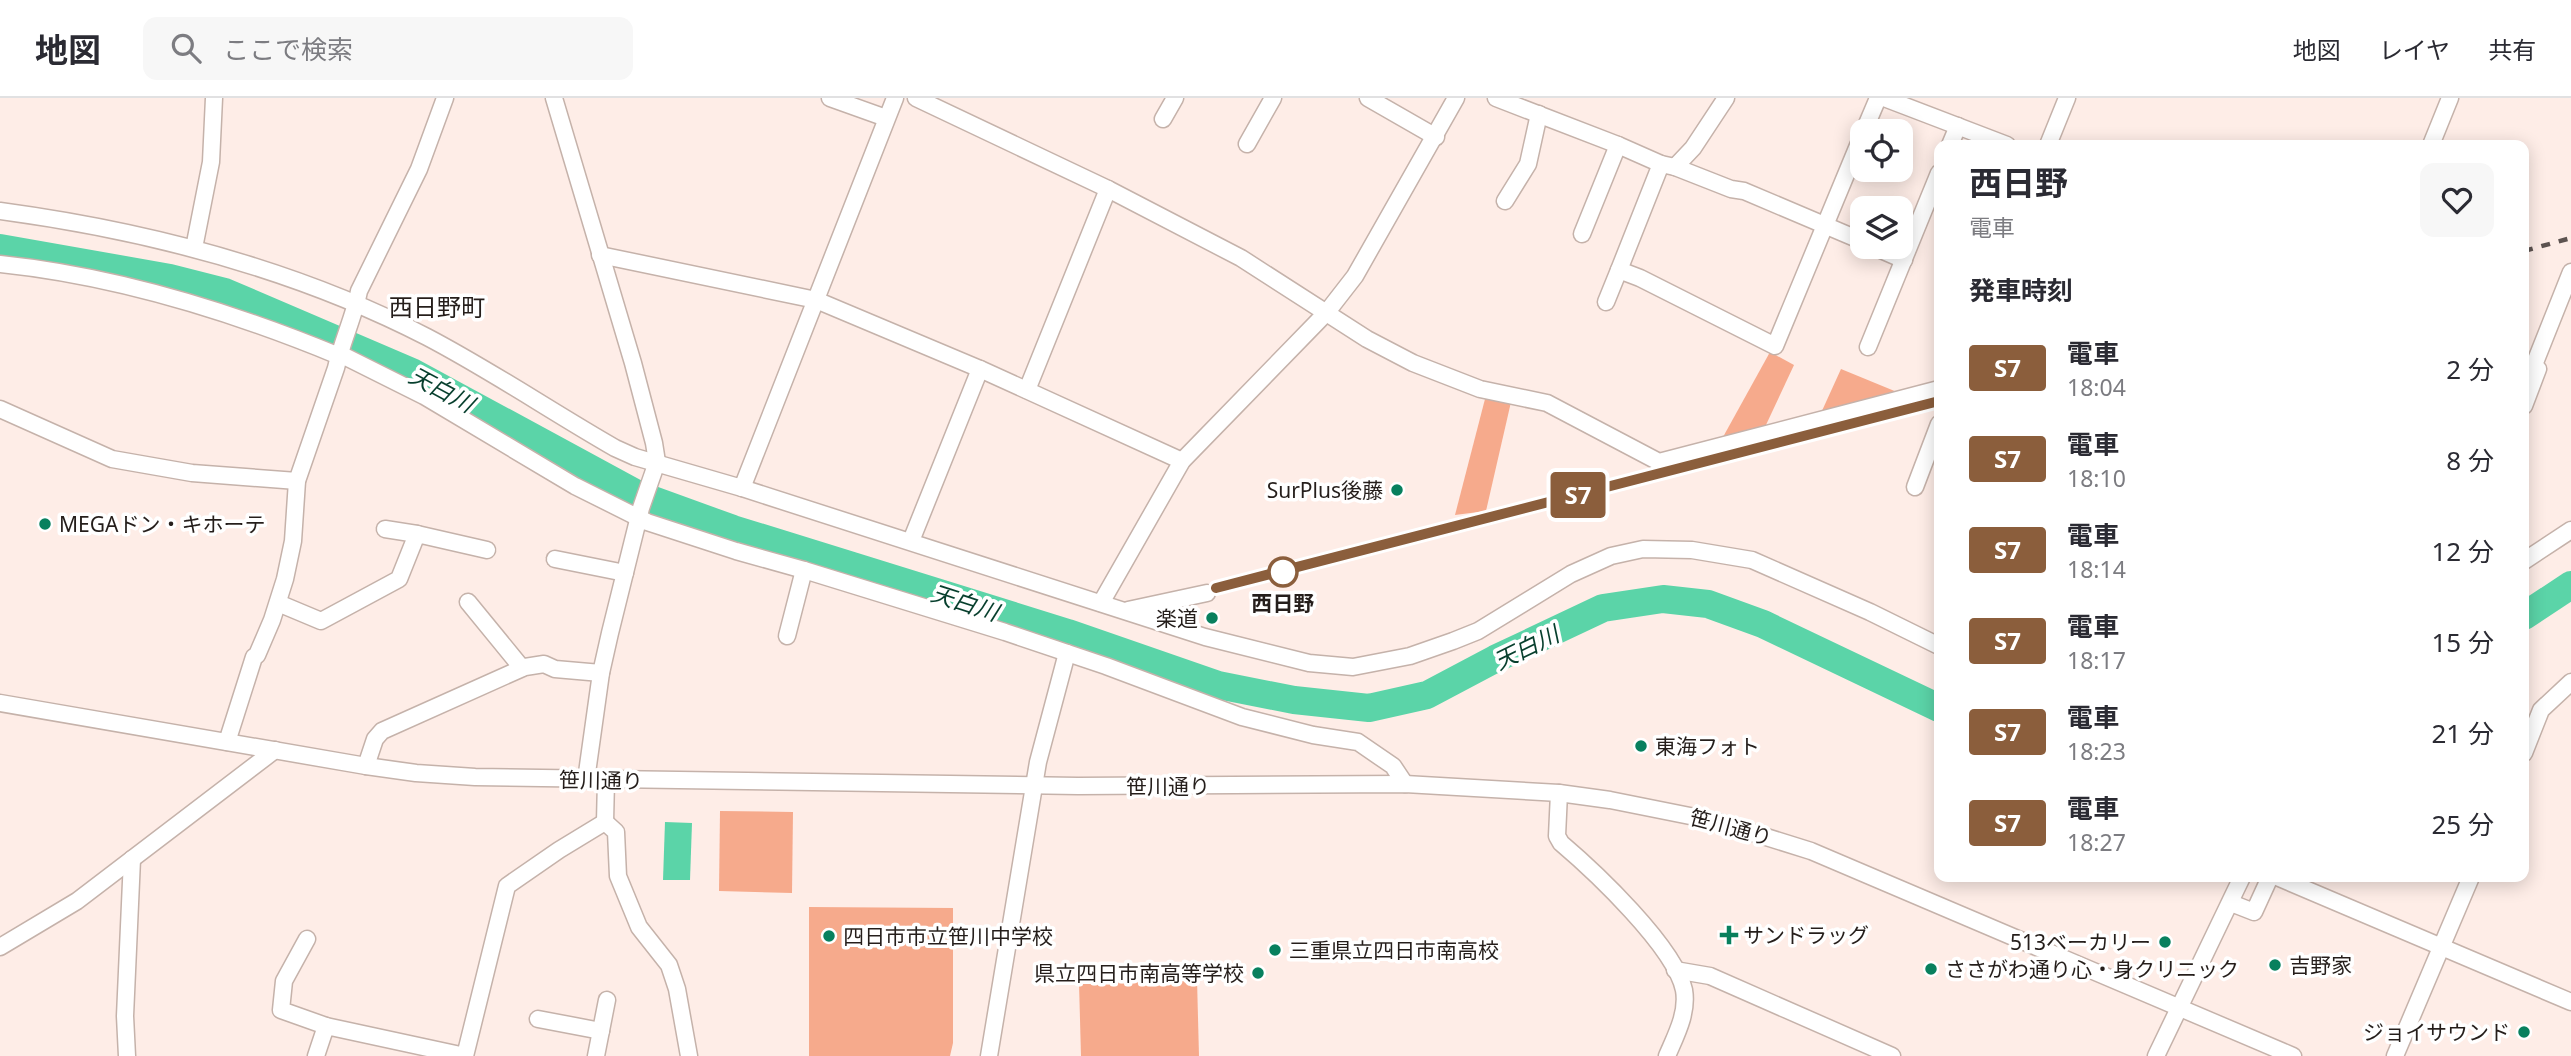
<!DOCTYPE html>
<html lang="ja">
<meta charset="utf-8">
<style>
body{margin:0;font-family:"Noto Sans","Noto Sans JP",sans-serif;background:#f7f7f7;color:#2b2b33;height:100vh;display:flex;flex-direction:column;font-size:26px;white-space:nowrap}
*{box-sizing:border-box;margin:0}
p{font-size:23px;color:#7c7c81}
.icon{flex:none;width:38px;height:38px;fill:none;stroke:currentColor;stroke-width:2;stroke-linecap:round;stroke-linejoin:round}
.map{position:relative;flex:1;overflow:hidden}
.details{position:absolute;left:1934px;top:42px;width:595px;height:742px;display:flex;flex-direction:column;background:#fff;border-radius:14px;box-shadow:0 4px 18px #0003}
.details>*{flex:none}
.badge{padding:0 14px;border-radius:5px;font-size:24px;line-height:46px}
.controls{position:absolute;left:1850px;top:21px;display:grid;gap:14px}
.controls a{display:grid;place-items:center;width:63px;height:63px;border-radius:14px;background:#fff;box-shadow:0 4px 18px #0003;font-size:35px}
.map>.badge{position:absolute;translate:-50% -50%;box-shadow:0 0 0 4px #fff}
h2{padding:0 35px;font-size:26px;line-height:63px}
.round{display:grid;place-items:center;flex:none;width:74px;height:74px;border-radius:14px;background:#f7f7f7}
.overview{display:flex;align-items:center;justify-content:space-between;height:119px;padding:0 35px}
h1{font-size:33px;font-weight:700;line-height:52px}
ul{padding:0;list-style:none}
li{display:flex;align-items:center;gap:21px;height:91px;padding:0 35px}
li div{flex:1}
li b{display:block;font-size:26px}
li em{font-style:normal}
li .badge{min-width:77px;font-weight:700;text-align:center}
header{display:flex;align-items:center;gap:42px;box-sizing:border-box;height:98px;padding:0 35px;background:#fff;border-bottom:2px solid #e1e1e2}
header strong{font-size:33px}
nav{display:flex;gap:38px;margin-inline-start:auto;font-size:24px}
.search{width:490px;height:63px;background:#f7f7f7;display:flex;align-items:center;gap:18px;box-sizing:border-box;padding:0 24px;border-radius:14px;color:#7c7c81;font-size:26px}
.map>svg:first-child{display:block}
</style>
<header>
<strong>地図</strong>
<div class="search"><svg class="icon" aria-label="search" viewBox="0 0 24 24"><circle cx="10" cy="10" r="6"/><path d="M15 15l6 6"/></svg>ここで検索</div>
<nav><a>地図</a><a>レイヤ</a><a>共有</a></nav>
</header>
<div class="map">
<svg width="2571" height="958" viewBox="0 0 2571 958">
<rect width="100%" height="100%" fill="#feede7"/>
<!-- green -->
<g fill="#f6aa8c">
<polygon points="1770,254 1794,267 1765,329 1723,339"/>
<polygon points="1841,271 1897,294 1821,315"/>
<polygon points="1485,301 1511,304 1486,413 1455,417"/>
<polygon points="720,713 793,714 792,795 719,793"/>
<polygon points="809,809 953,810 953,945 950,958 809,958"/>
<polygon points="1197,881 1199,958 1081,958 1079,885"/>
</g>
<!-- water -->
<polygon fill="#5bd4a8" points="665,724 692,725 690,782 663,782"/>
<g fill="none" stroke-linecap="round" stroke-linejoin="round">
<!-- river -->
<g stroke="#5bd4a8" stroke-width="28">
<polyline points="0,150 170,180 225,194 412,274 639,397 733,431 1068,535 1218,587 1294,602 1369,610 1427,597 1495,561 1603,510 1663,501 1708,506 1763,526 1939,610"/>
<polyline points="2524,518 2571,487"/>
</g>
<defs>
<g id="minor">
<polyline points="554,0 633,265 654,345 657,364 641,410 610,535 601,575 586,682"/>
<polyline points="830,0 886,20"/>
<polyline points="916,0 1108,91 1241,160 1367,241 1413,265 1480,291 1547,305 1659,364 1939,291"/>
<polyline points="1368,0 1436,39"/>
<polyline points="1496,0 1618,47 1661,66 1675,69 1693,50 1726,0"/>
<polyline points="1884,0 2007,47"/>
<polyline points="1163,21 1175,0"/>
<polyline points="1864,33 1878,0"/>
<polyline points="1247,46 1273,0"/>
<polyline points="1950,47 1958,28"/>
<polyline points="2048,47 2067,0"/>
<polyline points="2431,47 2450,0"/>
<polyline points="1661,66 1619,172 1640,180 1775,248 1862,38"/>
<polyline points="1675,69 1731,91 1744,93 1862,143"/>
<polyline points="1505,103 1528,66 1539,16"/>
<path d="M0,113C148,133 293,170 427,239C492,273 552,314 615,350L635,359L742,390L1205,539L1309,565L1353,569L1410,558L1453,543L1478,533L1571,476L1611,458L1643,451L1692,452L1752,462L1870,514L1939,548"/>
<polyline points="1582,136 1618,47"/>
<polyline points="1874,149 1904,162"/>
<polyline points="194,150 211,64 214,0"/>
<polyline points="600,157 816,202 980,271 1182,363"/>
<path d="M0,166C117,178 230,213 339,258L346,259L424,298L575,388L647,424L736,453L804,472L1005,534L1106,568L1242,619L1313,637L1358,644L1393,668L1405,686"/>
<polyline points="1606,204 1619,172"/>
<polyline points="1868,249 1939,75"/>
<polyline points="1027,292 1108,91"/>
<polyline points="2524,308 2538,271 2534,267 2571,174"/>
<polyline points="0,311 112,361 192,375 297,383"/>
<polyline points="1915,389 1939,326"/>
<polyline points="742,390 895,0"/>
<polyline points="385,431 417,436"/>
<polyline points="911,443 980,271"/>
<polyline points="555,461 625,475"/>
<polyline points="2524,463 2571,432"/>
<polyline points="468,504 522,570"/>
<polyline points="278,505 321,523 399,481 417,436 487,452"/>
<polyline points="1101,505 1182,363 1327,214 1355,178 1456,0"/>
<polyline points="1128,512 1207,495"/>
<polyline points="787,538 804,472"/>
<polyline points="0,605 366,668 416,675 475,679 1078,688 1405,686 1559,695 1610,702 1715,723 1811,753 2293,958"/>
<path d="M227,644L254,559L257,557L272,522L285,481L293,443L297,383L336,270C342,243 354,219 359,193L419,71L445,0"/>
<polyline points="2524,655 2541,612 2571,584"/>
<polyline points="366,668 375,641 382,633 525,569 544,566 555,571 601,575"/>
<path d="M1559,695L1557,738L1561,745C1594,773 1675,849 1684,892C1688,915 1676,937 1667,958"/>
<polyline points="605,724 616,734 618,778 639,829 669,867 677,891 689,958"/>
<polyline points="605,724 606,682"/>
<polyline points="2277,779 2571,904"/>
<polyline points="2231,805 2254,814 2270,779"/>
<polyline points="307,841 284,883 281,912 326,928"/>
<polyline points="0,849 77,803 275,652"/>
<polyline points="1675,872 1710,878 1892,958"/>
<polyline points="538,921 601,933"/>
<polyline points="127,958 125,918 132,761"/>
<polyline points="316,958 326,928 465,958"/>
<polyline points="465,958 507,788 559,752 605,724"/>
<polyline points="596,958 607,902"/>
<polyline points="989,958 1038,664 1067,555"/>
<polyline points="2156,958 2242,779"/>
<polyline points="2395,958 2471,779"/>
</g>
</defs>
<!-- minor casing -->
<use href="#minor" stroke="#c5b2aa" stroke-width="19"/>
<!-- minor -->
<use href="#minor" stroke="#fff" stroke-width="16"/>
<!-- rail -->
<g stroke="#5d5350" stroke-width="4.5" stroke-dasharray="9 9" stroke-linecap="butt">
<polyline points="2524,153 2571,140"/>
<polyline points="1216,490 1939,303"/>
</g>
</g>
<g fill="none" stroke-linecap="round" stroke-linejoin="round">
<defs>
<polyline id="line" points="1216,490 1939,303"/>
</defs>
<!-- line casing -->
<use href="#line" stroke="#fff" stroke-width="16"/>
<!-- line -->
<use href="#line" stroke="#8b5e3c" stroke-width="10"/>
</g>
<!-- markers -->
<g fill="#08805e" stroke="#fff" stroke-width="2.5">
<circle cx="1397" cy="392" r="7"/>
<circle cx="45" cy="426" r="7"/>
<circle cx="1212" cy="520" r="7"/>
<circle cx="1641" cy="648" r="7"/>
<path d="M1725.5 826.5h7v7h7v7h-7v7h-7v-7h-7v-7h7z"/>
<circle cx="829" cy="838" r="7"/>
<circle cx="2165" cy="844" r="7"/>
<circle cx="1275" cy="852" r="7"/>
<circle cx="2275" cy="867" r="7"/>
<circle cx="1931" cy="871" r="7"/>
<circle cx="1258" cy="875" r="7"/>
<circle cx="2524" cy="934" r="7"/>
</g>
<circle fill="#fff" stroke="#8b5e3c" stroke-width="3.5" cx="1283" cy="474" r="14"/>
<g text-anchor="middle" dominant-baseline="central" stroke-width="7" stroke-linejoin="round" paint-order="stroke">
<!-- poi labels -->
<g font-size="21" fill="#251e1b" stroke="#fff" text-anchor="start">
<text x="1383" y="392" text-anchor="end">SurPlus後藤</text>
<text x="59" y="426">MEGAドン・キホーテ</text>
<text x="1198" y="520" text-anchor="end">楽道</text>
<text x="1655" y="648">東海フォト</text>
<text x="1743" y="837">サンドラッグ</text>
<text x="843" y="838">四日市市立笹川中学校</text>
<text x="2151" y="844" text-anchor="end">513ベーカリー</text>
<text x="1289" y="852">三重県立四日市南高校</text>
<text x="2289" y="867">吉野家</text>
<text x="1945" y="871">ささがわ通り心・身クリニック</text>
<text x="1244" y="875" text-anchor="end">県立四日市南高等学校</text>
<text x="2510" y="934" text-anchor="end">ジョイサウンド</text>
</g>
<!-- stop labels -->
<g font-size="21" font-weight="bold" fill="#251e1b" stroke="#fff">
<text x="1283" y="505">西日野</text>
</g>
<!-- street labels -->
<g font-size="21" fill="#251e1b" stroke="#fff">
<text transform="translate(601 682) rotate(1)">笹川通り</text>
<text x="1168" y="688">笹川通り</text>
<text transform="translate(1731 729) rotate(15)">笹川通り</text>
</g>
<!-- water labels -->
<g font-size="23" font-style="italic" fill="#073f2d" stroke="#fff">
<text transform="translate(442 291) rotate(28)">天白川</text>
<text transform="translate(965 504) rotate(18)">天白川</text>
<text transform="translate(1526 549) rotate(-26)">天白川</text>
</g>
<!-- quarter labels -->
<g font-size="24" fill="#251e1b" stroke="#fff">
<text x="437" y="208">西日野町</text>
</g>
</g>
</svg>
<div class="controls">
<a><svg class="icon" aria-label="locate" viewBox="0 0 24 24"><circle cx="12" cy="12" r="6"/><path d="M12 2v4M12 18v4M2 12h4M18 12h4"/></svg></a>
<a><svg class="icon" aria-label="layers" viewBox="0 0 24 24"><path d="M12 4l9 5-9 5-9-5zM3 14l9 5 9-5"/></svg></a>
</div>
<b class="badge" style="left:1578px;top:397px;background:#8b5e3c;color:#fff">S7</b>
<section class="details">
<div class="overview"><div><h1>西日野</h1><p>電車</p></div><a class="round"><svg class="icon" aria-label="heart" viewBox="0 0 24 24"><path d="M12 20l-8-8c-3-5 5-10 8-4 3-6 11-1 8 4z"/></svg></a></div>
<h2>発車時刻</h2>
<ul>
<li><span class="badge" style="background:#8b5e3c;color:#fff">S7</span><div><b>電車</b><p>18:04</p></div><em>2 分</em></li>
<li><span class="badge" style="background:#8b5e3c;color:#fff">S7</span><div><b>電車</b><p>18:10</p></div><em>8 分</em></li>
<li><span class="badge" style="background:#8b5e3c;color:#fff">S7</span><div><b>電車</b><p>18:14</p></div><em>12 分</em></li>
<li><span class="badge" style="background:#8b5e3c;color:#fff">S7</span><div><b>電車</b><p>18:17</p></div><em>15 分</em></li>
<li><span class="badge" style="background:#8b5e3c;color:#fff">S7</span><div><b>電車</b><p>18:23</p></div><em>21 分</em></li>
<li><span class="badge" style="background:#8b5e3c;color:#fff">S7</span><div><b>電車</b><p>18:27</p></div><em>25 分</em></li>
</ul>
</section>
</div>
